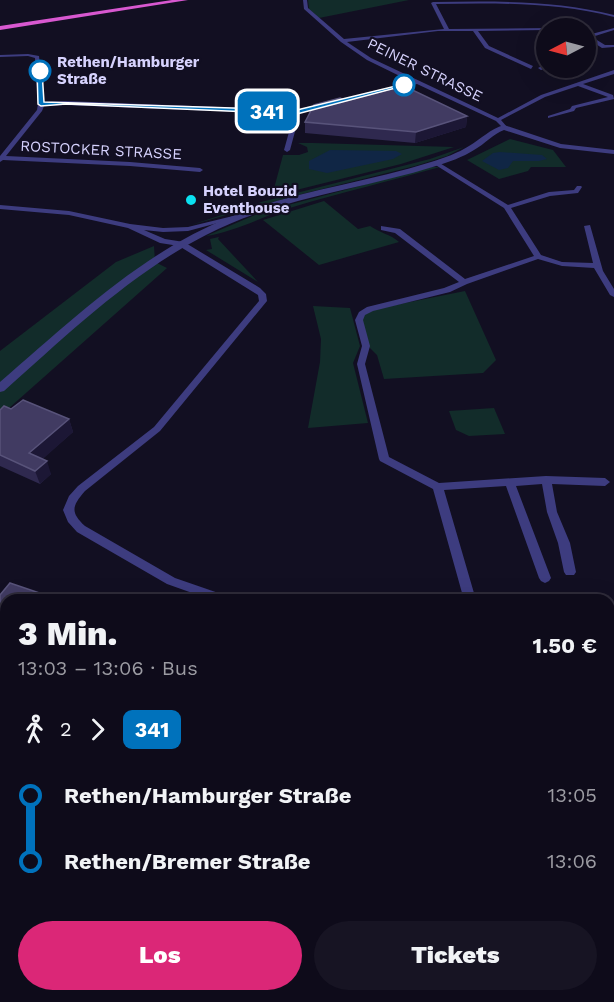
<!DOCTYPE html>
<html lang="de">
<meta charset="utf-8">
<style>
body{margin:0;font-family:"Work Sans",sans-serif;background:#171423;color:#f1f3f6;height:100vh;display:flex;flex-direction:column;font-size:22px;white-space:nowrap}
*{box-sizing:border-box;margin:0}
p{font-size:20px;color:#9b9ba2}
.icon{flex:none;width:33px;height:33px;fill:none;stroke:currentColor;stroke-width:2;stroke-linecap:round;stroke-linejoin:round}
.map{position:relative;flex:1;overflow:hidden}
.drawer{position:absolute;left:0px;top:594px;width:615px;height:408px;display:flex;flex-direction:column;background:#0e0b1a;border-radius:18px 18px 0 0;box-shadow:0 6px 24px #0002,0 0 0 2px #2e2b39}
.drawer>*{flex:none}
.badge{padding:0 12px;border-radius:9px;font-size:21px;line-height:39px}
.needle{width:39px;rotate:264deg}
.buttons{position:absolute;left:536px;top:18px;display:grid;gap:12px}
.buttons a{display:grid;place-items:center;width:60px;height:60px;border-radius:50%;background:#0e0b1a;box-shadow:0 6px 24px #0002,0 0 0 2px #2e2b39;font-size:30px}
.map>.badge{position:absolute;translate:-50% -50%;box-shadow:0 0 0 3px #fff}
.legs{display:flex;align-items:center;gap:9px;height:66px;padding:0 18px;font-size:20px}
.legs p{margin-inline-start:auto}
.summary{display:flex;align-items:center;justify-content:space-between;height:102px;padding:0 18px}
h1{font-size:33px;font-weight:800;line-height:45px}
.action{display:flex;gap:12px;margin-top:auto;padding:12px 18px}
.action a{flex:1;height:69px;border-radius:36px;background:#db2777;color:#fff;font-size:24px;font-weight:800;line-height:69px;text-align:center}
.action a+a{background:#171423;color:#f1f3f6}
ul{padding:0 18px;list-style:none}
li{display:flex;align-items:center;gap:21px;height:66px;font-size:22px}
li i{display:grid;place-items:center;width:9px;height:100%;margin:0 8px;background:currentColor}
li i::after{content:'';width:15px;height:15px;margin:-8px;border:4px solid;border-radius:50%;background:#0e0b1a}
li p{margin-inline-start:auto}
li:first-child i{background:linear-gradient(#0000 50%,currentColor 0)}
li:last-child i{background:linear-gradient(currentColor 50%,#0000 0)}
.map>svg:first-child{display:block}
</style>
<div class="map">
<svg width="614" height="1002" viewBox="0 0 614 1002">
<rect width="100%" height="100%" fill="#120f22"/>
<!-- green -->
<g fill="#122c2a">
<polygon points="308,0 409,0 319,18 309,9"/>
<polygon points="510,139 553,150 566,167 531,167 528,171 499,179 467,160"/>
<polygon points="298,143 313,143 454,147 401,164 272,196 283,155 299,155 308,152 307,147"/>
<polygon points="464,147 447,156 415,166 302,194 191,225 261,202 430,159"/>
<path d="M431,167H440C391,181 342,192 293,207C264,216 236,231 206,236L262,212Z"/>
<path d="M324,201L358,229L370,226C380,233 390,234 399,242L319,265L263,220Z"/>
<polygon points="219,237 218,239 258,282 206,250 212,249 210,239"/>
<polygon points="154,246 155,262 167,268 0,416 0,351 116,262"/>
<polygon points="465,291 496,360 483,373 384,379 377,355 368,346 361,320 364,314 375,309"/>
<polygon points="313,306 350,308 360,346 353,363 368,423 308,428 320,362 321,339"/>
<polygon points="494,408 505,434 469,436 456,430 449,411"/>
<polygon points="0,679 6,682 6,773 0,771"/>
</g>
<!-- water -->
<g fill="#102645">
<polygon points="330,150 396,151 402,154 393,159 327,173 309,169 309,161"/>
<polygon points="500,152 542,155 547,159 539,161 513,161 508,168 499,170 482,161 493,153"/>
</g>
<g fill="none" stroke-linecap="round" stroke-linejoin="round">
<!-- minor -->
<g fill="#3d3c7f" fill-rule="evenodd">
<path d="M303,0H307L308,8L344,39L444,29L431,3L433,2C494,1 555,0 614,15V17C556,2 496,3 436,4L449,29L548,28L546,30L478,31L489,46L533,66L531,69L485,48L473,31H438L347,42L371,58L498,118L541,95L614,70V74L583,84L613,95L614,99L576,108L574,111L548,118V116L570,109L572,106L608,97L578,86L545,97L501,120L507,127L504,129L496,121L417,84L300,113L290,150L287,152L284,150L294,114L66,105L44,106L42,111L6,156L130,162L200,168L203,170L200,172L130,166L3,160L0,162V156L37,110L38,104L35,58L28,56L0,57V55L28,54L39,56L44,102L66,101L297,110L412,82L367,60L341,42L304,9Z"/>
<polygon points="614,28 614,30 592,37 605,45 614,45 614,47 602,48 585,37 585,34 588,35"/>
<polygon points="546,64 547,68 541,70 538,68"/>
<polygon points="434,162 438,162 508,205 549,192 574,190 577,186 581,186 582,187 578,193 550,196 511,208 541,255 562,262 593,263 584,226 590,225 603,271 614,289 614,297 610,295 594,268 562,266 538,259 467,284 450,292 373,311 365,315 363,320 370,346 365,364 389,457 439,483 546,476 605,478 610,482 605,486 552,484 557,512 570,543 576,572 574,575 566,575 564,572 558,543 547,512 542,484 516,486 551,578 549,581 545,583 541,581 539,578 506,486 444,490 476,600 464,600 433,489 380,461 379,459 357,364 362,346 355,320 359,312 367,307 444,288 459,282 395,233 381,230 381,226 400,229 465,279 534,256 504,208 434,164"/>
<path d="M0,205L69,211L130,224L163,228L188,227L233,216L236,218L188,231L163,232L144,230L165,239L184,242L260,288L266,294L267,301L160,431L85,491C72,506 70,512 85,526L175,578L230,597L232,600H212L167,584L77,532L68,522L63,510L69,496L78,486L154,427L259,301L258,295L179,246L160,243L128,228L69,215L0,209Z"/>
<polygon points="609,659 614,661 614,672 609,670"/>
</g>
<!-- tertiary -->
<g fill="#3d3c7f" fill-rule="evenodd">
<path d="M504,125L561,144L614,150V154L560,148L504,130C493,134 485,144 474,150C463,157 449,162 436,166C359,190 278,198 206,235C130,274 67,335 4,391L0,392V382C72,320 143,251 233,216C297,190 366,183 431,162C444,158 458,153 469,146C481,139 490,129 504,125Z"/>
<polygon points="614,856 614,879 609,881 609,858"/>
<polygon points="609,914 614,916 614,952 609,954"/>
<polygon points="548,996 572,996 569,1002 545,1002"/>
</g>
<!-- primary -->
<g fill="#ba5ef8" fill-rule="evenodd">
<polygon points="0,707 6,710 6,728 0,725"/>
<polygon points="0,727 6,728 6,746 0,745"/>
<polygon points="609,943 614,945 614,969 609,967"/>
</g>
<!-- trunk -->
<polygon fill="#d858d0" fill-rule="evenodd" points="172,0 188,0 0,30 0,26"/>
<!-- tram -->
<g stroke="#0be0f0" stroke-width="2">
<polyline points="609,895 614,890"/>
<polyline points="609,927 614,923"/>
<polyline points="507,1002 512,996"/>
<polyline points="525,1002 531,996"/>
</g>
</g>
<!-- wall -->
<g fill="#2f294f">
<polygon points="346,101 467,116 466,127 415,143 305,133 305,122"/>
<polygon points="0,410 69,419 73,432 42,459 51,474 40,484 0,466"/>
<polygon points="0,595 6,600 6,643 0,641"/>
<polygon points="321,996 359,996 356,1002 332,1002"/>
</g>
<!-- shaded-wall -->
<g fill="#1c1735">
<polygon points="467,116 466,127 415,143 416,132"/>
<polygon points="69,419 73,432 34,467 29,453"/>
<polygon points="47,461 51,474 40,484 35,471"/>
</g>
<!-- building -->
<g fill="#413b62" stroke="#58537a" stroke-width="1.5">
<polygon points="404,86 467,116 416,132 305,122 314,105 340,98 346,101"/>
<polygon points="23,400 69,419 29,453 47,461 35,471 0,455 0,410 4,406 11,409"/>
<polygon points="10,583 60,600 6,600 6,632 0,630 0,595"/>
<polygon points="329,996 358,996 356,1002 341,1002"/>
</g>
<!-- line-1 -->
<polygon fill="#0072bc" stroke="#fff" stroke-width="1.5" points="40,69 42,71 44,102 297,110 404,84 407,85 297,114 66,104 41,106 38,104 37,71"/>
<!-- markers -->
<g fill="#fff" stroke="#0072bc" stroke-width="3">
<circle cx="40" cy="71" r="10"/>
<circle cx="404" cy="85" r="10"/>
</g>
<circle fill="#0be0f0" stroke="#120f22" stroke-width="2" cx="191" cy="200" r="6"/>
<g text-anchor="middle" dominant-baseline="central" stroke-width="4.5" stroke-linejoin="round" paint-order="stroke">
<!-- far-stop labels -->
<g font-size="15" font-weight="bold" fill="#d6d2fd" stroke="#120f22" text-anchor="start">
<text x="57" y="62">Rethen/Hamburger<tspan x="57" dy="17">Straße</tspan></text>
</g>
<!-- far-street labels -->
<g font-size="15" fill="#d6d2fd" stroke="#120f22">
<text transform="translate(425 70) rotate(26)">PEINER STRASSE</text>
<text transform="translate(101 150) rotate(3)">ROSTOCKER STRASSE</text>
</g>
<!-- far-poi labels -->
<g font-size="15" font-weight="bold" fill="#d6d2fd" stroke="#120f22" text-anchor="start">
<text x="203" y="191">Hotel Bouzid<tspan x="203" dy="17">Eventhouse</tspan></text>
</g>
</g>
</svg>
<div class="buttons">
<a><svg class="needle" viewBox="-14 -14 28 28"><path d="M0-13l5 13h-10z" fill="#e53935"/><path d="M0 13l5-13h-10z" fill="#9b9ba2"/></svg></a>
</div>
<b class="badge" style="left:267px;top:111px;background:#0072bc;color:#fff">341</b>
<section class="drawer">
<div class="summary"><div><h1>3 Min.</h1><p>13:03 – 13:06 · Bus</p></div><b>1.50 €</b></div>
<div class="legs"><svg class="icon" aria-label="walk" viewBox="0 0 24 24"><circle cx="13" cy="4" r="2"/><path d="M13 8l-2 6 4 7M11 14l-3 7M7 12l3-4h3l4 4"/></svg>2<svg class="icon" aria-label="forward" viewBox="0 0 24 24"><path d="M9 5l7 7-7 7"/></svg><b class="badge" style="background:#0072bc;color:#fff">341</b></div>
<ul>
<li><i style="color:#0072bc"></i><b>Rethen/Hamburger Straße</b><p>13:05</p></li>
<li><i style="color:#0072bc"></i><b>Rethen/Bremer Straße</b><p>13:06</p></li>
</ul>
<div class="action"><a>Los</a><a>Tickets</a></div>
</section>
</div>
